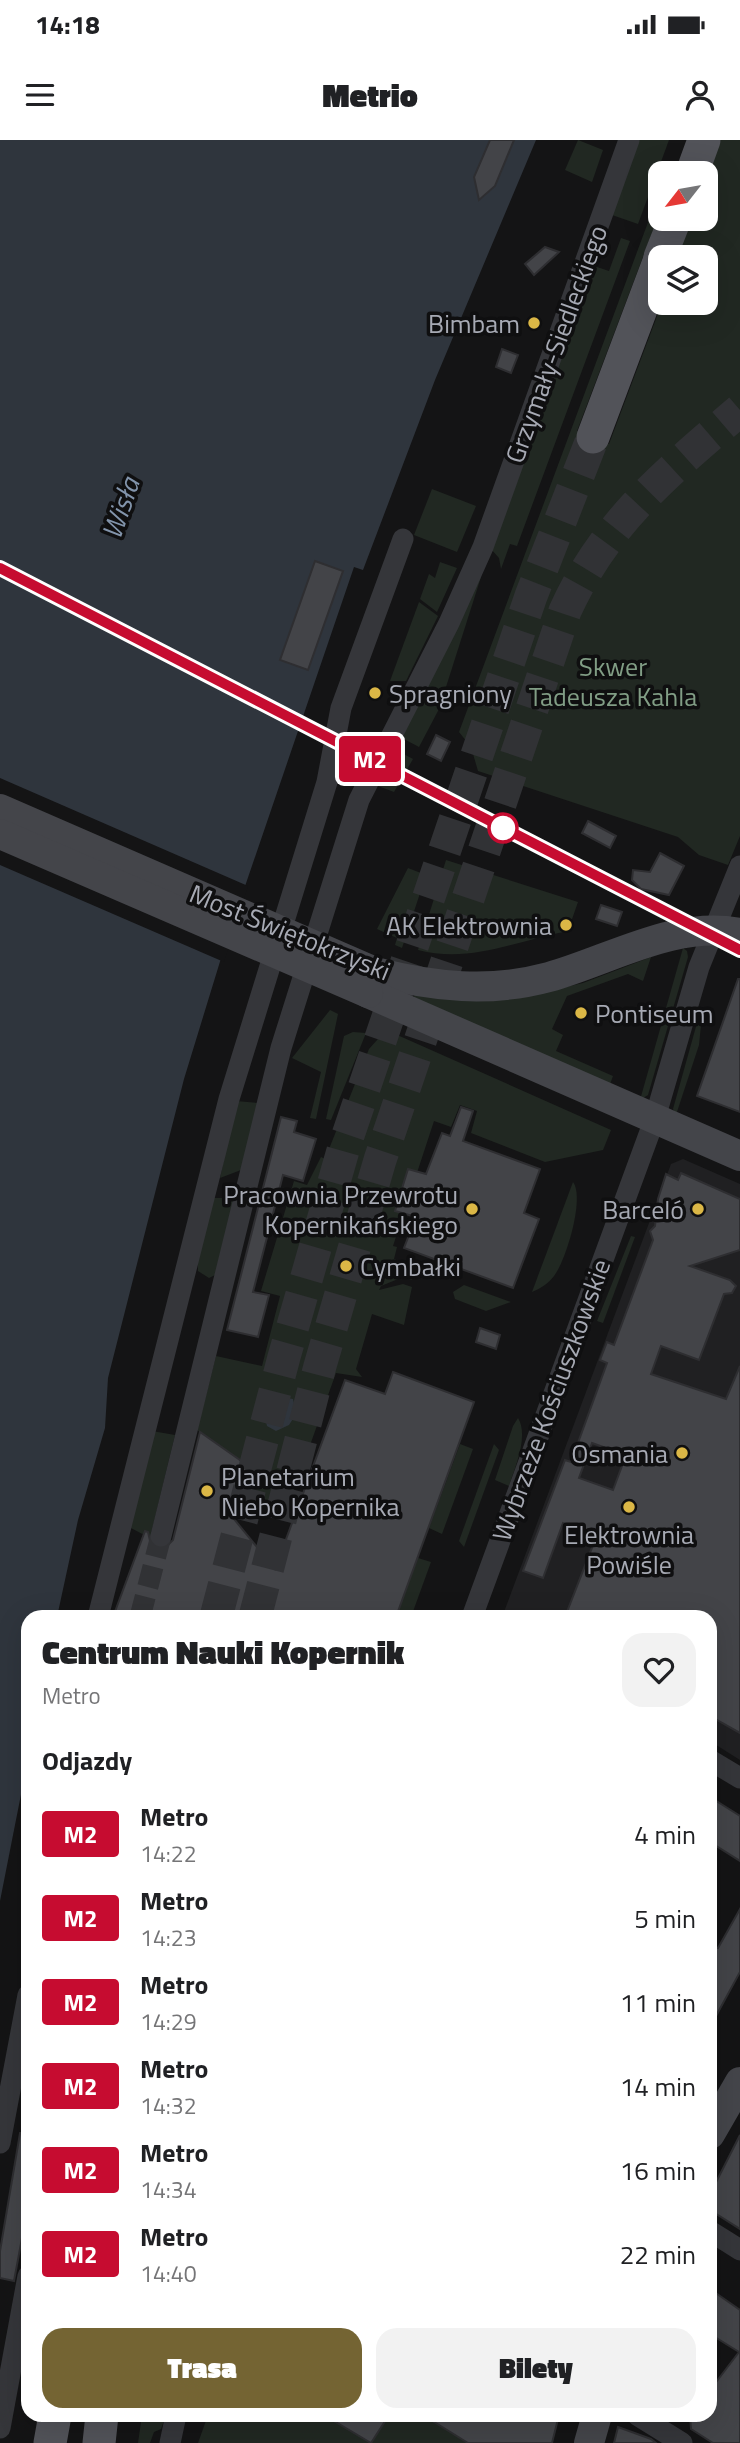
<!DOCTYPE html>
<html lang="pl">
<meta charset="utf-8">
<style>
body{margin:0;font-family:"Titillium Web",sans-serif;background:#f2f2f2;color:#202124;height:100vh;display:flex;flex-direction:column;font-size:26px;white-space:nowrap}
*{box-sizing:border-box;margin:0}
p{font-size:23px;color:#757577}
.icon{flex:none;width:38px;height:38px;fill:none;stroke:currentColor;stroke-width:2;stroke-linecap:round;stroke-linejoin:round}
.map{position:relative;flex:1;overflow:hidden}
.side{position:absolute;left:21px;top:1470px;width:696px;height:812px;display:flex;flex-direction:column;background:#fff;border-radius:21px;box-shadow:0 7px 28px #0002}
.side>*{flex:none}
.badge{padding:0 14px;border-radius:5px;font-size:24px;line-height:46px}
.needle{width:46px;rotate:239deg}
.tools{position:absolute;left:648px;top:21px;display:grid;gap:14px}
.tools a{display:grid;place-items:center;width:70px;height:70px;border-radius:14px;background:#fff;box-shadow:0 7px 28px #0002;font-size:35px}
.map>.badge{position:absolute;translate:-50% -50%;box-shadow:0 0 0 4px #fff}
h2{padding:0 21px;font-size:26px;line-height:63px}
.round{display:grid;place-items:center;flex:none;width:74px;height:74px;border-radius:21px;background:#f2f2f2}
.headline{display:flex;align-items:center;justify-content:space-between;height:119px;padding:0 21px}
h1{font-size:33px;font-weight:800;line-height:52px}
.primary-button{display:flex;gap:14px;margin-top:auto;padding:14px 21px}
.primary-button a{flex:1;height:80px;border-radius:21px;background:#746433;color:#fff;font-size:28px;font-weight:800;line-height:80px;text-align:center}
.primary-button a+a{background:#f2f2f2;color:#202124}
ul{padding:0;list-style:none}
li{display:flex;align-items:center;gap:21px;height:84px;padding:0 21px}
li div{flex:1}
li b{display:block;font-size:26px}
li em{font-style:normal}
li .badge{min-width:77px;font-weight:700;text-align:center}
.status{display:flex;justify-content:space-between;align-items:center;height:49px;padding:0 35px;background:#fff;direction:ltr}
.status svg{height:19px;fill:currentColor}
header{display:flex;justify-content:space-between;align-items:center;height:91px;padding:0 21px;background:#fff;font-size:32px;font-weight:800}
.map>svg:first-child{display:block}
</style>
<div class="status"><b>14:18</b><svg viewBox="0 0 49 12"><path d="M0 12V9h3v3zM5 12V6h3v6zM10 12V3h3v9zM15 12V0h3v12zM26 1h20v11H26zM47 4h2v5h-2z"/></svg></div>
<header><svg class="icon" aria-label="menu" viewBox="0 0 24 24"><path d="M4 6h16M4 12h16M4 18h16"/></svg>Metrio<svg class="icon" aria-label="person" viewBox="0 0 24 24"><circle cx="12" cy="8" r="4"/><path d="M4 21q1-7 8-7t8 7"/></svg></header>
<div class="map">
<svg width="740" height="2303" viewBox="0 0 740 2303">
<rect width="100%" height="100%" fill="#141415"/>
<!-- built -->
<polygon fill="#202022" points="683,1019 740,1044 740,1620 713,1603 711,1594 710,1477 511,1477 504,1472 671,1024"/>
<!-- green -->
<g fill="#212822">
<polygon points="578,0 603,10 592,42 565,30"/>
<polygon points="638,0 669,0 638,84 612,75"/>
<polygon points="720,0 740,0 740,696 728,725 699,715 678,697 478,631 471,607 459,592 660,50 660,72 577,291 609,304 662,163 705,163 705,117 678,117 690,79 705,79 705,39"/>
<polygon points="621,98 630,101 517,406 510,404 501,429 499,418 491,409 594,126 609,131"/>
<polygon points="432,349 476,366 457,412 414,395"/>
<polygon points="440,422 457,428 437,472 420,459 429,434 435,438"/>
<polygon points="479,436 481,437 439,569 419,607 402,598"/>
<polygon points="419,462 438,476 406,541 390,541"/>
<polygon points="396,610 413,619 394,652 378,646"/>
<path d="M446,720L578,762L571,782L566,780L564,787L568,791C518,800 471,824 418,810Z"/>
<polygon points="408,728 426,735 402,808 395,805 397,798 377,789"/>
<polygon points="683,808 687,811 688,817 648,955 640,960"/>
<polygon points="651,817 643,841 628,834 567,856 552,889 563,895 556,911 613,936 609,947 413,861 415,853 531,855 583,843"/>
<polygon points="330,870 338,874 316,979 310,978 321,932 292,918"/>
<polygon points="697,883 701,885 699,905 676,975 673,969"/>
<polygon points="386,890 611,990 603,1010 545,1022 471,993 477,971 460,965 451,987 434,981 393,1106 397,1107 394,1119 415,1127 412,1140 403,1137 381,1146 379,1150 403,1144 412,1147 404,1185 372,1174 356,1229 362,1237 336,1233 287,1369 237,1357 242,1322 197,1290 216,1216 262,1226 280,1156 261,1151 294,1041 307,1045 321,1017 325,1019 369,909"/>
<polygon points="353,892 366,893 331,980 326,979 344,896"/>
<polygon points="236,961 258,963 241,1030 220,1038"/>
<path d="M573,1042C585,1058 566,1120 554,1136C548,1144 541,1148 532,1152Z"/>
<polygon points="211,1058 234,1058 215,1135 209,1138 198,1131 197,1105"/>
<polygon points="631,1096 635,1097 603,1183 597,1181"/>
<polygon points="464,1145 511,1162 486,1171 455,1159 453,1152"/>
<path d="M518,1278C529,1296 515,1327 509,1346L495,1340L513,1286Z"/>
<polygon points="152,1291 175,1295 150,1398 129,1387"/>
<polygon points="460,1304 473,1309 442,1394 429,1388"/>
<polygon points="494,1304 499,1310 464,1407 459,1401"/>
<polygon points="418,1418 431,1422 411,1477 396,1477"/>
<polygon points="142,2275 166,2275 161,2289 154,2292 150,2303 138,2303"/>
<polygon points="208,2275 423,2275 467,2303 198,2303"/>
</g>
<!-- water -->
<g fill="#2f353d">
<polygon points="0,0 536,0 435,240 363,430 354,427 226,802 184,939 108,1238 105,1288 78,1380 57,1477 28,1477 28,1619 0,1761"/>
<path d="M280,1257L293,1259L296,1274L289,1285L276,1291L267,1286C263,1273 268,1262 280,1257Z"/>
</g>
<!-- pier -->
<polygon fill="#141415" points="0,638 248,746 224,822 0,725"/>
<!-- building -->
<g fill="#434448" stroke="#2e2e31" stroke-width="2" fill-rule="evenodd">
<polygon points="490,0 514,0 495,46 479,60 474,37"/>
<polygon points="545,107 559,112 534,135 525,124"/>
<polygon points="502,209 518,215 511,233 496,227"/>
<polygon points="315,421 343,431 308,530 280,520"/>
<polygon points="436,595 450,602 441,621 427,614"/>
<polygon points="588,681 616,696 610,708 582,693"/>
<polygon points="660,713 684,726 669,755 641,749 632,740 633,730 650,732"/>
<polygon points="601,765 622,772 617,786 596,779"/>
<polygon points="738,839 740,839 740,972 697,956"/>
<polygon points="461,967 473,971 463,1001 540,1029 524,1073 539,1079 513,1148 404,1108 416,1077 395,1071 408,1029 426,1034 442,993 450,996"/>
<polygon points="281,977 297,981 294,992 316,999 303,1041 283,1035 253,1152 269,1155 258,1197 227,1190"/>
<path d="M681,1033L740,1059V1110L690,1126L730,1140L736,1146L732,1153L724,1154L699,1220L661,1206L651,1234L726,1259L740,1226V1593L710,1576V1477H565L593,1405L584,1402L587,1393L563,1383L543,1438L523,1431L565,1320L571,1322L607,1223L600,1220L607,1202L614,1205L653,1100L650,1091L655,1086L658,1059L666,1034L678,1040ZM592,1303L626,1315L613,1350L579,1338Z"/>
<polygon points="480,1188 500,1195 496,1209 476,1202"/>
<polygon points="393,1232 474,1262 396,1477 113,1477 145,1391 148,1392 151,1405 157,1408 165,1408 173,1400 200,1292 247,1325 234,1379 275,1429 345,1240 385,1254"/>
<polygon points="710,1657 740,1676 740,1721 710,1702"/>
<polygon points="740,1769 740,1832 710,1887 710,1816 715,1807 718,1808"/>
<polygon points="20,1993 28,1994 28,2066 14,2141 0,2138 0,2111"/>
<polygon points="740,1995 740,2089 710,2070 710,2054"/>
<polygon points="710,2149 740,2170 740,2303 713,2303 691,2289 690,2275 710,2275 710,2250 739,2212 710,2194"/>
<polygon points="324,2275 389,2275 371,2303"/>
<polygon points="423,2275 559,2275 552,2303 468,2303"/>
<polygon points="618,2287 651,2299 656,2303 614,2303"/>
</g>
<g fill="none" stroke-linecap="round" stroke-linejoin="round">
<!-- street-tunnel -->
<polyline stroke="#313235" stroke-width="21" stroke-dasharray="21 10" stroke-linecap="butt" points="140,1477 161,1396"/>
<!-- primary-tunnel -->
<g stroke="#313235" stroke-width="33" stroke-dasharray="33 17" stroke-linecap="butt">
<polyline points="216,1477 284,1217 344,1007 531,456 593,297"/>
<path d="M255,1477L320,1226L380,1020L565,471C606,381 667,333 740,270"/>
</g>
<!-- street -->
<g stroke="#35363a" stroke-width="21">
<polyline points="161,1396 281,908 359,660 449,483 483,407 629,0"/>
<polyline points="98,1477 229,959 327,642 341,568 403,399"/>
<polyline points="472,1477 655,978 699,827 740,726"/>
<polyline points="710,1620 740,1638"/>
<polyline points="0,2003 28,1855"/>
<polyline points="710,2091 740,2110"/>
<polyline points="637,2275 682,2303"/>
<polyline points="0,2288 28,2136"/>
<polyline points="170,2303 176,2275"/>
</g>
<!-- secondary -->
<g stroke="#44454a" stroke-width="30">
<path d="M375,832C434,847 490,853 549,837C610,820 675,780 740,793"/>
<polyline points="368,853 740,1016"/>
<polyline points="710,1994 740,1942"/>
<polyline points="589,2303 597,2275"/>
</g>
<!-- primary -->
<g stroke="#525359" stroke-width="33">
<polyline points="692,33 704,0"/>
<polyline points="660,117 675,79"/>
<polyline points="593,297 660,119"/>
<polyline points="50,2303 55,2275"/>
<polyline points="99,2303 102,2275"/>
</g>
<!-- secondary-bridge -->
<g stroke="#44454a" stroke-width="30">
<polyline points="0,669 375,832"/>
<polyline points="0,694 368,853"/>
</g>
</g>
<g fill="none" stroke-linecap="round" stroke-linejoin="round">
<defs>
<polyline id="line" points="0,428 740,810"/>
</defs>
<!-- line casing -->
<use href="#line" stroke="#fff" stroke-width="16"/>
<!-- line -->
<use href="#line" stroke="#c60c30" stroke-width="10"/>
</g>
<!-- markers -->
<g fill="#dbb746" stroke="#0f0f10" stroke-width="2.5">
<circle cx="534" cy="183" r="7"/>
<circle cx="375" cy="553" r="7"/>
<circle cx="566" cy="785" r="7"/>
<circle cx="581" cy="873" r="7"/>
<circle cx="472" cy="1069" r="7"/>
<circle cx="698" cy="1069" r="7"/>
<circle cx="346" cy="1126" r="7"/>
<circle cx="682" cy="1313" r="7"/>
<circle cx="207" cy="1351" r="7"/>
<circle cx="629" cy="1367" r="7"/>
</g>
<circle fill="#fff" stroke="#c60c30" stroke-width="3.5" cx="503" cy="688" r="14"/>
<g text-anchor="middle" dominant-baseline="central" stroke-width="7" stroke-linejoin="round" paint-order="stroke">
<!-- poi labels -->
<g font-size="26" fill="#a7aab4" stroke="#0f0f10" text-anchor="end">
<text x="520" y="183">Bimbam</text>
<text x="389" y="553" text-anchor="start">Spragniony</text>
<text x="552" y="785">AK Elektrownia</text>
<text x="595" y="873" text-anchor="start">Pontiseum</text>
<text x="458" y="1054">Pracownia Przewrotu<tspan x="458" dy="30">Kopernikańskiego</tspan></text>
<text x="684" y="1069">Barceló</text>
<text x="360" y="1126" text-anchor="start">Cymbałki</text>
<text x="668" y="1313">Osmania</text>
<text x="221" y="1336" text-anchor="start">Planetarium<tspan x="221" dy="30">Niebo Kopernika</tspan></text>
<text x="629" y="1394" text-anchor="middle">Elektrownia<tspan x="629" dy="30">Powiśle</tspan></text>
</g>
<!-- street labels -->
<g font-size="26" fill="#a7aab4" stroke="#0f0f10">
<text transform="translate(556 204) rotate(-70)">Grzymały-Siedleckiego</text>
<text transform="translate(290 792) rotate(22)">Most Świętokrzyski</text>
<text transform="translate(551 1260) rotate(-70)">Wybrzeże Kościuszkowskie</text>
</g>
<!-- park labels -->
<g font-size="26" fill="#819d85" stroke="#0f0f10">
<text x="613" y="526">Skwer<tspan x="613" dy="30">Tadeusza Kahla</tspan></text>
</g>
<!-- water labels -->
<g font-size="28" font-style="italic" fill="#8294ab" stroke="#0f0f10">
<text transform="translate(120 368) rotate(-71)">Wisła</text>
</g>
</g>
</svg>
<div class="tools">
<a><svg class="needle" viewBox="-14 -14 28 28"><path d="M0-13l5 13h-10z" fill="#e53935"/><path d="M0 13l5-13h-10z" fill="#757577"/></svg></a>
<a><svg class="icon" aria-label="layers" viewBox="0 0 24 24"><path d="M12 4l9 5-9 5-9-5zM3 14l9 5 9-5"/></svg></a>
</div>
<b class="badge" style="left:370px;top:619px;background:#c60c30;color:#fff">M2</b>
<section class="side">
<div class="headline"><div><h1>Centrum Nauki Kopernik</h1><p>Metro</p></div><a class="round"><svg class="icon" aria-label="heart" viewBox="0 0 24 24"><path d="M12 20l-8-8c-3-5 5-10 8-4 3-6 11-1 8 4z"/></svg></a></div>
<h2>Odjazdy</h2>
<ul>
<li><span class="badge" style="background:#c60c30;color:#fff">M2</span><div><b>Metro</b><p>14:22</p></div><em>4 min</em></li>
<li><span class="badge" style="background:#c60c30;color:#fff">M2</span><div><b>Metro</b><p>14:23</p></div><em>5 min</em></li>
<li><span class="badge" style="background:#c60c30;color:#fff">M2</span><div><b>Metro</b><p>14:29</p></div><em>11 min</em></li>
<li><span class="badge" style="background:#c60c30;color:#fff">M2</span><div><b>Metro</b><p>14:32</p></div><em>14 min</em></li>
<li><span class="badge" style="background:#c60c30;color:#fff">M2</span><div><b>Metro</b><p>14:34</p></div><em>16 min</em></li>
<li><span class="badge" style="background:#c60c30;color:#fff">M2</span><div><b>Metro</b><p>14:40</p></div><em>22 min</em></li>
</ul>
<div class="primary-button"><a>Trasa</a><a>Bilety</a></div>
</section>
</div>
